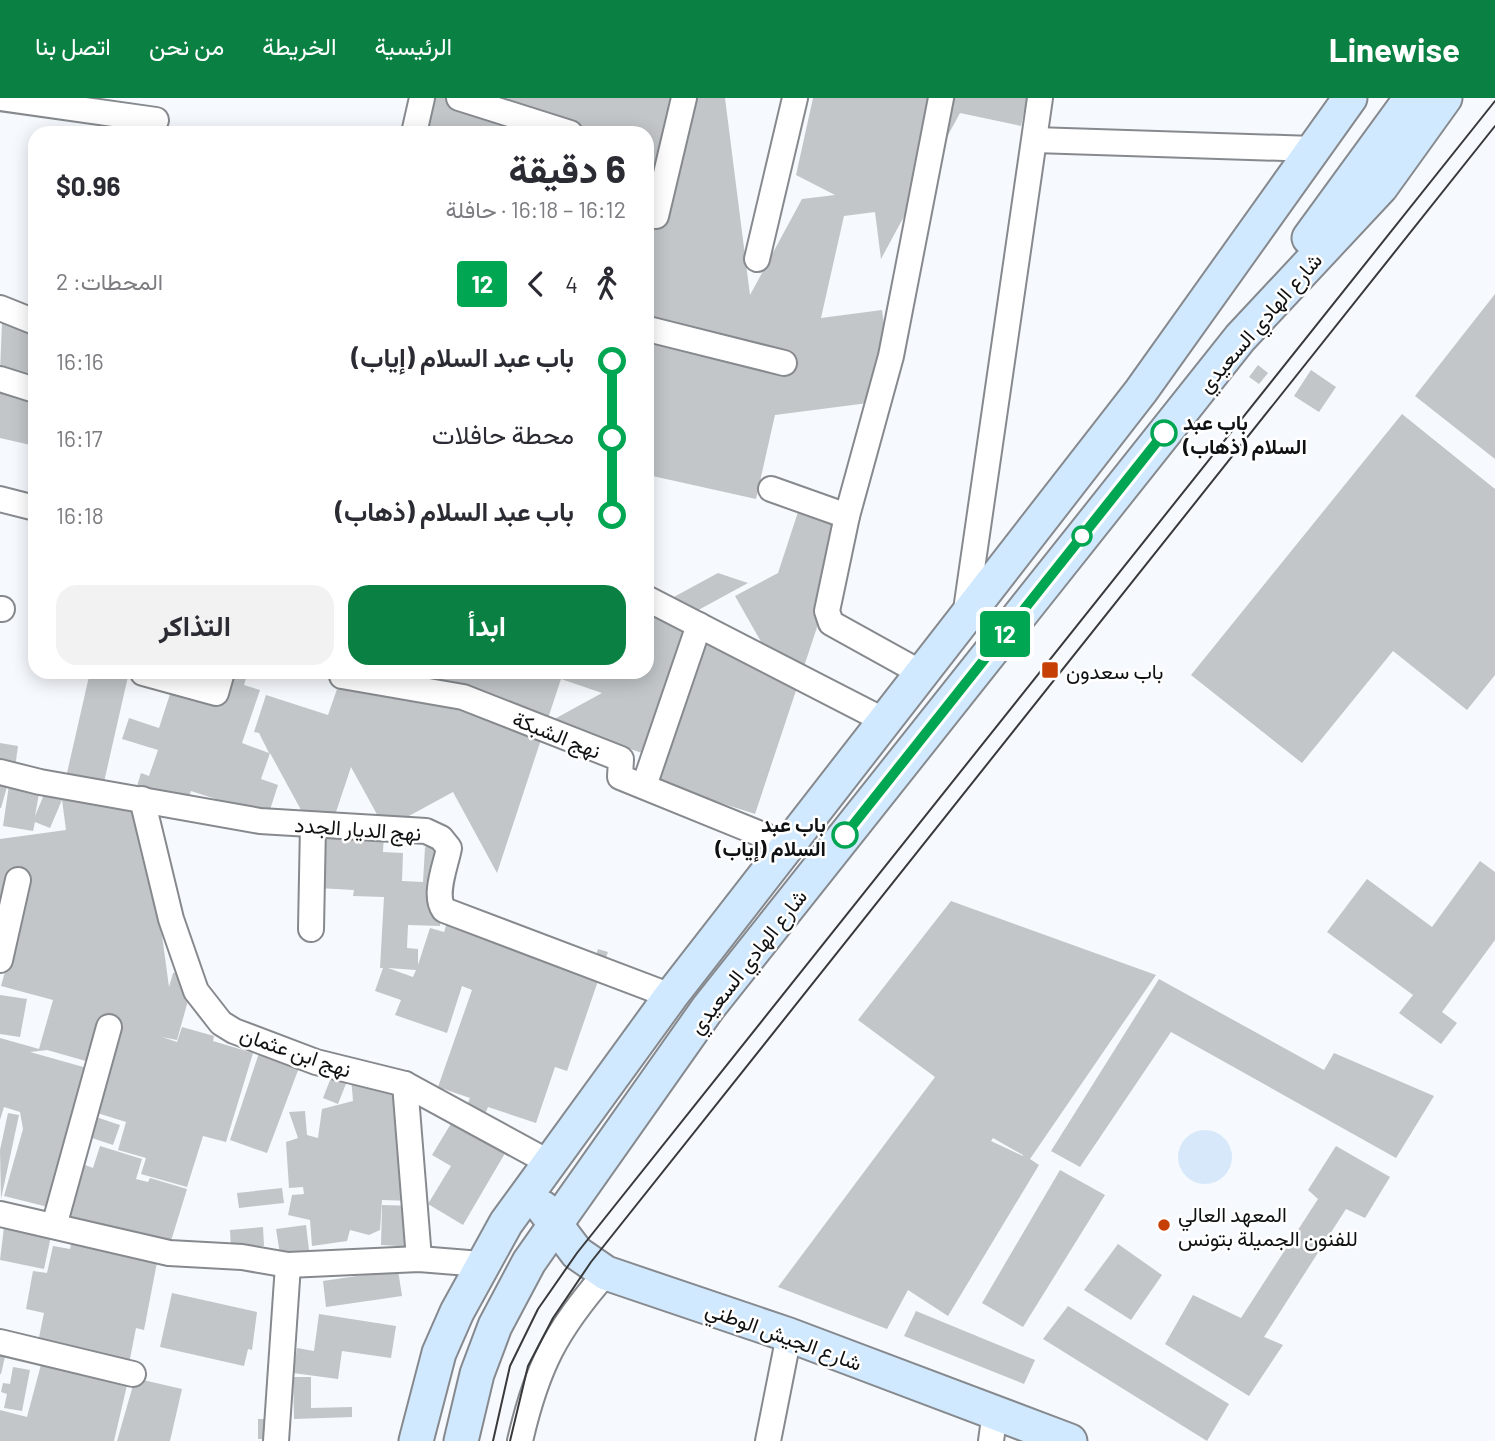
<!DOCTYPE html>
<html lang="ar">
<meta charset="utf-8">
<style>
body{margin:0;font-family:Barlow,Vazirmatn,sans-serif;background:#f2f2f3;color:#2b2b33;direction:rtl;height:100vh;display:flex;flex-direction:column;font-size:26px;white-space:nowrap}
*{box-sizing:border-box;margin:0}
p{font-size:23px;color:#7c7c81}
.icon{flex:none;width:38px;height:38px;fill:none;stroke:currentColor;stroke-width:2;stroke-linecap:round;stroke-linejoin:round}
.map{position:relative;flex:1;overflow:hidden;direction:ltr}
.side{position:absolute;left:28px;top:28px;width:626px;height:553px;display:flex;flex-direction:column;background:#fff;border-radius:21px;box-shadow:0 4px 18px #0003;direction:rtl}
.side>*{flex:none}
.badge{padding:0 14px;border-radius:5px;font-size:24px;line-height:46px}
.map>.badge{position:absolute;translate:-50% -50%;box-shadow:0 0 0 4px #fff}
.legs{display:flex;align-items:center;gap:10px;height:77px;padding:0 28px;font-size:23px}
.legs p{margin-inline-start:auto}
.overview{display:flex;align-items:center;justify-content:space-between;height:119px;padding:0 28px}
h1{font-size:38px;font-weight:700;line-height:52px}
.cta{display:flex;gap:14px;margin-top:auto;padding:14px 28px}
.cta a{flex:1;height:80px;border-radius:21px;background:#0b8043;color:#fff;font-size:28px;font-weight:700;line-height:80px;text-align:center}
.cta a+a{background:#f2f2f3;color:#2b2b33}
ul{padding:0 28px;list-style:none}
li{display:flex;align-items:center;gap:24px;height:77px;font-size:26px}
li i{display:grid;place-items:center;width:10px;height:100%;margin:0 9px;background:currentColor}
li i::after{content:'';width:18px;height:18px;margin:-9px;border:5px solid;border-radius:50%;background:#fff}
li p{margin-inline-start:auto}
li:first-child i{background:linear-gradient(#0000 50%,currentColor 0)}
li:last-child i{background:linear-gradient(currentColor 50%,#0000 0)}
header{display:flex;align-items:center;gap:42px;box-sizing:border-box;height:98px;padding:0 35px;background:#0b8043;color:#fff}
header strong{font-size:33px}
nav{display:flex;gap:38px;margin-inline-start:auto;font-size:24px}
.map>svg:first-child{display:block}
</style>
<header>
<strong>Linewise</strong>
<nav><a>الرئيسية</a><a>الخريطة</a><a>من نحن</a><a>اتصل بنا</a></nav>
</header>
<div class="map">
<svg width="1495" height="1343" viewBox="0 0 1495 1343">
<rect width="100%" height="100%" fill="#f6f9fd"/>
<!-- green -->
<circle fill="#d7e8fa" cx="1205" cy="1059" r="27"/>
<!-- building -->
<g fill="#c2c6c9" fill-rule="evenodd">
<polygon points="428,0 725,0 750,197 802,101 835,97 796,77 813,0 1027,0 1021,28 960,15 881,161 875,114 844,118 821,220 882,212 889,265 868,305 775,317 756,401 648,377 648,35 420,35"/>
<polygon points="1495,196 1495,361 1415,298"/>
<polygon points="2,225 35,233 35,281 0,273"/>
<polygon points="1258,267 1268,275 1259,286 1249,279"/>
<polygon points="1311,272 1336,289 1319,314 1294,298"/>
<polygon points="0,281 35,288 35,348 0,340"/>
<polygon points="1402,316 1495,391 1495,577 1467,612 1393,553 1302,665 1191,577"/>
<polygon points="799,411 851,427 755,716 647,681 672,605 660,601 642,655 549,624 602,595 561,581 497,775 453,694 385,731 351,669 333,723 301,712 270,655 261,681 278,687 268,718 191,693 187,704 137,688 141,675 149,678 158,652 122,641 129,620 159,630 171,593 225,599 234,574 248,574 244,587 260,592 242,645 269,655 259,635 254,634 266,597 328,617 343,574 648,574 648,513 718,475 748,485 680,522 764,549 735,498 778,475"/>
<polygon points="90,574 129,574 104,684 67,675"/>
<polygon points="0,645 18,648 15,670 0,668"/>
<polygon points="0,680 9,682 1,710 0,710"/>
<polygon points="10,680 41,684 35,718 48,687 60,692 60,688 145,711 169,889 173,875 185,873 189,899 177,942 162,939 177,944 182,929 214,938 213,943 253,955 226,1044 203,1038 187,1089 141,1076 146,1060 118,1052 126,1024 91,1013 117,926 105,923 93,965 47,952 30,954 94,972 56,1111 4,1098 23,1031 20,1014 4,1009 0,1022 0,940 39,951 53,902 1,888 29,787 14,782 0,868 0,741 66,732 62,702 50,730 35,724 33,733 3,728"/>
<path d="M320,732L384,735L383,754L403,755L402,783L423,784L425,749L444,750L440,828L408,827L407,850L418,851V867L430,830L444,834L451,813L592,871L598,851L608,854L567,973L555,969L536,1025L488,1009L485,1016L466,1010L470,1000L438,989L472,892L462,888L447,935L395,917L401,902L375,893L383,870H380L384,799L353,798L354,792L318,790ZM388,870L416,872L413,879Z"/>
<polygon points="1480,763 1495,774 1495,842 1442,914 1457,925 1441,946 1399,915 1413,897 1327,834 1367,781 1432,829"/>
<path d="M951,803L1156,877L1030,1061L1039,1067L948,1218L908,1192L887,1231L778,1189L935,979L858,922ZM993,1040L1023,1057V1058L991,1043Z"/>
<polygon points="1159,881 1324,972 1334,955 1434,998 1396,1060 1171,934 1080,1069 1051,1053"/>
<polygon points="0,897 27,901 20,939 0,936"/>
<polygon points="260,952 300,967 267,1055 230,1042"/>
<polygon points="334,972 349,978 338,1006 323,1000"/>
<polygon points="351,979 405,990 412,1103 382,1102 380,1132 369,1137 350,1132 347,1143 312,1148 310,1122 288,1117 292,1097 304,1096 303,1089 289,1090 286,1044 298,1040 289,1014 305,1013 307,1037 318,1040 322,1011 353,1003"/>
<polygon points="458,1014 511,1045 463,1127 428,1106 451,1068 432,1057"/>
<polygon points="8,1015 19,1017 1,1101 0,1052"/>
<polygon points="96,1019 120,1027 113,1047 89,1039"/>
<polygon points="100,1048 142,1061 136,1081 148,1084 150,1080 187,1091 167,1156 59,1122 77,1064 93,1070"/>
<polygon points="1336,1048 1390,1079 1365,1120 1346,1111 1264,1239 1283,1247 1249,1298 1165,1246 1193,1197 1241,1220 1318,1101 1308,1092"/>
<polygon points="1060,1072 1105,1097 1023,1229 982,1205"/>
<polygon points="282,1090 284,1105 239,1110 237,1095"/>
<polygon points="382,1107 417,1108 415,1149 381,1147"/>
<polygon points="55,1119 44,1171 0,1162 4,1129"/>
<polygon points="306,1127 309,1152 280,1156 276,1131"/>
<polygon points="263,1129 264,1148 231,1151 230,1132"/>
<polygon points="73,1137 159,1154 144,1232 136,1230 128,1271 36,1254 44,1215 26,1211 33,1173 47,1175 53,1148 70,1151"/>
<polygon points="1118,1146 1162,1177 1131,1222 1084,1192"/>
<polygon points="398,1172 402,1198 326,1209 323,1183"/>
<polygon points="172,1195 257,1214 252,1252 248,1251 244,1268 160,1249"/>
<polygon points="1068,1208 1229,1306 1207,1343 1043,1241"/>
<polygon points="916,1213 1035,1262 1024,1286 904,1238"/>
<polygon points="319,1216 396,1228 391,1260 342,1253 338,1281 293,1275 297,1250 314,1253"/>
<polygon points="0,1249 7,1250 1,1276 0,1276"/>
<polygon points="43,1259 128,1283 114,1343 0,1343 0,1312 27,1319"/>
<polygon points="13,1269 30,1272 22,1313 4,1310 7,1296 1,1294 3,1285 10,1286"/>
<polygon points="136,1277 144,1279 143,1282 182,1291 170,1343 117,1343"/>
<polygon points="293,1279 311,1279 311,1310 352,1309 352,1319 294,1321"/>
<rect x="258" y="1321" width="16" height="20"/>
</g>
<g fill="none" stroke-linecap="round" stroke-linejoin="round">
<defs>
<g id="street">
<polyline points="0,0 156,22"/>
<polyline points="459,0 570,35"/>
<polyline points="414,35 422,0"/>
<polyline points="1035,42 1313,51"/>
<polyline points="656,118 684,0"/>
<polyline points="757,161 795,0"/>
<polyline points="0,210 35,224"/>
<polyline points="648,231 784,265"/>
<polyline points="0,281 35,292"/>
<polyline points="771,391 847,418"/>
<polyline points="0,401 35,410"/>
<polyline points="648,501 885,623"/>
<polyline points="0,511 2,511"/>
<polyline points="965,519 1040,0"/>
<polyline points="343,574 342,578 463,599 621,661 620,679 790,748"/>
<polyline points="143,575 216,595 222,574"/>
<polyline points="923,576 831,525 827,513 847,418 891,258 941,0"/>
<path d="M0,674L40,684L260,723L426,733L441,740L449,750C446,767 433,797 444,812L671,898"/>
<polyline points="644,688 699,527"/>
<polyline points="142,701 171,821 196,893 221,925 234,933 316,964 405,986 550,1065"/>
<polyline points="311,831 313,727"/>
<polyline points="0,862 18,782"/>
<polyline points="405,986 419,1161"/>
<polyline points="0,1116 169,1155 242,1159 288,1167 419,1161 481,1166"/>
<polyline points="54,1128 109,929"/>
<polyline points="0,1244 133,1276"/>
<polyline points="276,1343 288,1167"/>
<path d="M520,1343C537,1269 556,1232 606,1175"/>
<polyline points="768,1343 789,1237"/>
<polyline points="991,1343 995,1314"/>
</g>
<g id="secondary">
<polyline points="1309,140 1411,0"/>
<polyline points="543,1110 577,1155 606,1175 789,1237 1070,1343"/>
<polyline points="416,1343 439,1255 457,1214 506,1125 671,898 1141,293 1350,0"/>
<polyline points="461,1343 477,1276 495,1228 529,1164 708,910 1240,240 1381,89 1445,0"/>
</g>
</defs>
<!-- street casing -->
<use href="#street" stroke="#86898d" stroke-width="28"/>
<!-- secondary casing -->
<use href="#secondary" stroke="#86898d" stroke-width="37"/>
<!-- street -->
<use href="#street" stroke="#fff" stroke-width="24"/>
<!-- secondary -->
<use href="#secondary" stroke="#d1e9ff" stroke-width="33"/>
<!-- tram -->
<g stroke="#38393b" stroke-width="2">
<polyline points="493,1343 510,1268 538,1211 577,1155 1495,3"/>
<polyline points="510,1343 528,1268 553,1220 591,1164 1495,28"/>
</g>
</g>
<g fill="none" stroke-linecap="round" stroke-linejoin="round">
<defs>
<polyline id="line-1" points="845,737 1164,335"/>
</defs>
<!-- line-1 casing -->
<use href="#line-1" stroke="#fff" stroke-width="16"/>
<!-- line-1 -->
<use href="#line-1" stroke="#00a651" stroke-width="10"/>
</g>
<!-- markers -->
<g fill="#fff" stroke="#00a651" stroke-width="3.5">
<circle cx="1164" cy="335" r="12"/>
<circle cx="1082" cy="438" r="9"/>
<circle cx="845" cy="737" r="12"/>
</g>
<g fill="#c63f04" stroke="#fff" stroke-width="2.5">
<rect x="1041" y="563" width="18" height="18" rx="3.5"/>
<circle cx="1164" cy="1127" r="7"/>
</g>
<g text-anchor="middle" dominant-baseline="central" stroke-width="5" stroke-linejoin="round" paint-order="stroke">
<!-- street labels -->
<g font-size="21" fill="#101112" stroke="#fff">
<text transform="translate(1259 224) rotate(-49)">شارع الهادي السعيدي</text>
<text transform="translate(557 636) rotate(22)">نهج الشبكة</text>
<text transform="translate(358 730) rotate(4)">نهج الديار الجدد</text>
<text transform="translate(747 863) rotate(-52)">شارع الهادي السعيدي</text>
<text transform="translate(296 953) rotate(19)">نهج ابن عثمان</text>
<text transform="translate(784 1237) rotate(20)">شارع الجيش الوطني</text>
</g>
<!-- stop labels -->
<g font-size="21" font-weight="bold" fill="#101112" stroke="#fff" text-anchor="start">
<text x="1183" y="323">باب عبد<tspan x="1183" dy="24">السلام (ذهاب)</tspan></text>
<text x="826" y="725" text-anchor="end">باب عبد<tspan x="826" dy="24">السلام (إياب)</tspan></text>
</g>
<!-- poi labels -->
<g font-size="21" fill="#101112" stroke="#fff" text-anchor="start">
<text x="1066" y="572">باب سعدون</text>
<text x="1178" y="1115">المعهد العالي<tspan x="1178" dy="24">للفنون الجميلة بتونس</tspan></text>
</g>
</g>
</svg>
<b class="badge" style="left:1005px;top:536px;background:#00a651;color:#fff">12</b>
<section class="side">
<div class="overview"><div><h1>6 دقيقة</h1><p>16:12 – 16:18 · حافلة</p></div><b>$0.96</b></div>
<div class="legs"><svg class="icon" aria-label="walk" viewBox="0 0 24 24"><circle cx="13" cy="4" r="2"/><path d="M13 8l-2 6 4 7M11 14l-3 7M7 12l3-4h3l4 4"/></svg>4<svg class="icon" aria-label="back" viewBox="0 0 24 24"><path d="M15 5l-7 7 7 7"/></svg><b class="badge" style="background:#00a651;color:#fff">12</b><p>المحطات: 2</p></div>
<ul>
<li><i style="color:#00a651"></i><b>باب عبد السلام (إياب)</b><p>16:16</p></li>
<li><i style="color:#00a651"></i><span>محطة حافلات</span><p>16:17</p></li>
<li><i style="color:#00a651"></i><b>باب عبد السلام (ذهاب)</b><p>16:18</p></li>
</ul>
<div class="cta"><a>ابدأ</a><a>التذاكر</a></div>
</section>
</div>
